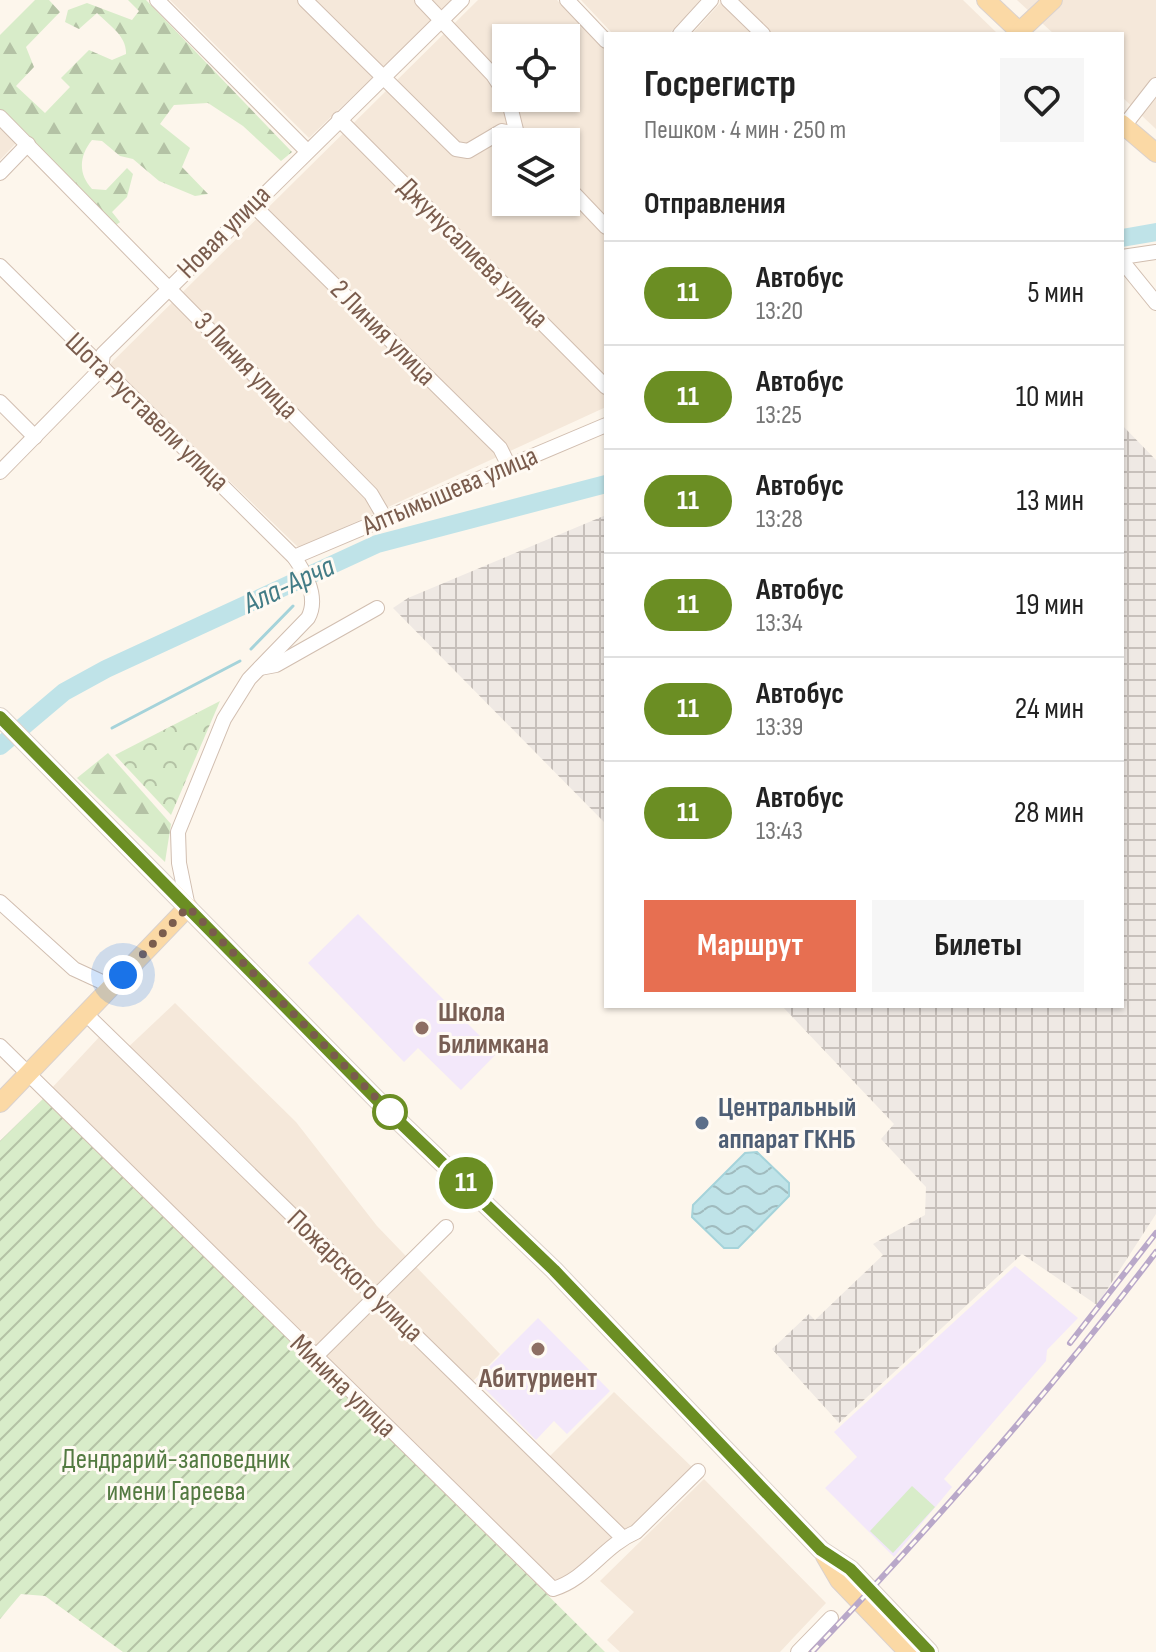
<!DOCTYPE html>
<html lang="ru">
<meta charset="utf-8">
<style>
body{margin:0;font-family:"Sofia Sans Condensed",sans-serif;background:#f6f6f6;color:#222;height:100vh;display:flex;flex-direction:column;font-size:30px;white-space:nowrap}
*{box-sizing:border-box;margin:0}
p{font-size:26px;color:#767676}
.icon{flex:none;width:44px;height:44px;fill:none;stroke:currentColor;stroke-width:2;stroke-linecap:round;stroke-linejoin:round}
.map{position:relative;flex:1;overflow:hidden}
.drawer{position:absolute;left:604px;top:32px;width:520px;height:976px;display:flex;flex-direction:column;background:#fff;border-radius:0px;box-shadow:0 2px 6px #0004}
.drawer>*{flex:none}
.badge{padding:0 16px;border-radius:26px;font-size:28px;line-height:52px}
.buttons{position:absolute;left:492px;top:24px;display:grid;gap:16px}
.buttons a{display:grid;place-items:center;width:88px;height:88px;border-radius:0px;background:#fff;box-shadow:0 2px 6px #0004;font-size:40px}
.you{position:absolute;width:40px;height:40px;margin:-20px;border:6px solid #fff;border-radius:50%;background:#1a73e8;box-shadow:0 0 0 12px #1a73e833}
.map>.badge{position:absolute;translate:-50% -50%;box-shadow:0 0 0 4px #fff}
h2{padding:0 40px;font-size:30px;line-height:72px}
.round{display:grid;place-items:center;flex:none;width:84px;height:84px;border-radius:0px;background:#f6f6f6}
.overview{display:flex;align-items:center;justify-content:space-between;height:136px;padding:0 40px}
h1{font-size:38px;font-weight:700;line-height:60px}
.primary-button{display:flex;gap:16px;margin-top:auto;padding:16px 40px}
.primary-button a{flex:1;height:92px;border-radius:0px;background:#e76f51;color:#fff;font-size:32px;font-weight:700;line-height:92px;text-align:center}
.primary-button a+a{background:#f6f6f6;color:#222}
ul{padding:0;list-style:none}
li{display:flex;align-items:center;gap:24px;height:104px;padding:0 40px;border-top:2px solid #e0e0e0}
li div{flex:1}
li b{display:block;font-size:30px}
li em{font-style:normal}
li .badge{min-width:88px;font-weight:700;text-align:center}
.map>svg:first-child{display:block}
</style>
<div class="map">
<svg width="1156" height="1652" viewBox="0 0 1156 1652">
<defs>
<pattern id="industrial-grid" width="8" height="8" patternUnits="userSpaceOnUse" patternTransform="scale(2)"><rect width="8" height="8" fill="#efe9e4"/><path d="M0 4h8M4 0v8" fill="none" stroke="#c7c0bb"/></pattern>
<pattern id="forest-firs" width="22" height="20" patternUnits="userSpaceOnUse" patternTransform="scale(2)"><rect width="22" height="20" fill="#d8ecc9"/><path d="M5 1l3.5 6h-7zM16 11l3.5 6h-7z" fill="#b4c2a5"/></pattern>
<pattern id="park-crowns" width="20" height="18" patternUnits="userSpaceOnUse" patternTransform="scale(2)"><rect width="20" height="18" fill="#d8ecc9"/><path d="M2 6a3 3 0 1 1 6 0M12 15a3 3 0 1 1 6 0" fill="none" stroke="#b4c2a5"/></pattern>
<pattern id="garden-furrows" width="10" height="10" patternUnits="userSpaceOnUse" patternTransform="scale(2)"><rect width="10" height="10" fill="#d8ecc9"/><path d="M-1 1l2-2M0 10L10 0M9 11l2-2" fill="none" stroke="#b4c2a5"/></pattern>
<pattern id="water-waves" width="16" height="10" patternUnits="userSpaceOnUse" patternTransform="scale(2)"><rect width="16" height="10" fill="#bfe3e8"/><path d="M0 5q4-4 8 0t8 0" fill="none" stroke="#a0bbbe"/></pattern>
</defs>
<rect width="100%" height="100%" fill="#fdf6ec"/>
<!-- residential -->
<g fill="#f5e8da" fill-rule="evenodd">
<polygon points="170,0 453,0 309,138"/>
<path d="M478,0H557L606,51V407L299,548L109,365ZM506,38H566V98H506ZM506,142H566V202H506Z"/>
<polygon points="581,0 700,0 669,34 613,34"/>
<polygon points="723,0 963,0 998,34 692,34"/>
<polygon points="1017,0 1156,0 1156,129 1122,97 1122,34 1054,34"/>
<polygon points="0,124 18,141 0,160"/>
<polygon points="175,1003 296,1122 377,1226 500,1354 472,1382 549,1457 614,1392 693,1468 633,1531 612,1537 569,1580 552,1583 50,1090 102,1034 122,1053"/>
<polygon points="704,1479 826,1603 780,1652 620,1652 607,1640 634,1612 600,1581"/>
</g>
<!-- industrial -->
<g fill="url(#industrial-grid)">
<polygon points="1122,425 1156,460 1156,1214 1097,1305 1022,1254 839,1423 772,1349 809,1314 815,1320 883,1255 873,1244 925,1215 926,1187 881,1139 894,1124 782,1006 1122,1006"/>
<polygon points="606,515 606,824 393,608 408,598"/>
</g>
<!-- education -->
<g fill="#f3e8fa">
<polygon points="358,914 497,1053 461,1090 418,1048 404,1062 308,963"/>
<polygon points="1015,1266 1078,1318 1047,1350 1046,1361 944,1479 952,1487 894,1557 825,1488 857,1457 834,1432"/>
<polygon points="538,1318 610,1391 567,1434 554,1421 536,1440 476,1380"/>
</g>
<!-- forest -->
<g fill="url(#forest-firs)">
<path d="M35,0H49L60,12L26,47L34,67L16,86L45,113L70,87L61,78L89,50L112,60L126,54C127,36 109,25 97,13L79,29L65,22L68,10L87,3L132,20L139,11L128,0H146L292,152L281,161L243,126L208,103L174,105L160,124L190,148L182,167L208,194L195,196L159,181L133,159L120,156L102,141L92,140C79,156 78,174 92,189L106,190L127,168L133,174L127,197L112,212L120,222L116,225L0,109V35Z"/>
<polygon points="108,753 171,824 165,862 77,778"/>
</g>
<!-- park -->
<polygon fill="url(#park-crowns)" points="220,701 171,815 115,755"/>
<!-- garden -->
<polygon fill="url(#garden-furrows)" points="45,1097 605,1652 123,1652 45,1596 21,1594 0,1619 0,1141"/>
<!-- pitch -->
<polygon fill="#d8ecc9" points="912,1486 935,1507 893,1553 870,1531"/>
<!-- water -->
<polygon fill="url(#water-waves)" stroke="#a5d3da" stroke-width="2" points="757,1152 789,1183 789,1196 738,1248 724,1248 692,1217 693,1205 745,1153"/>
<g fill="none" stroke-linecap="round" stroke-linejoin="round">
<!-- stream -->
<g stroke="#a5d3da" stroke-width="3">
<polyline points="251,649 293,606"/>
<polyline points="112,728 240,661"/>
</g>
<!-- river -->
<g stroke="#bfe3e8" stroke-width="18">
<polyline points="1122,238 1156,232"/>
<polyline points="0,746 64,692 106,669 377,544 606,484"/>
</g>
<defs>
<g id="minor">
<polyline points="157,0 307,151"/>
<polyline points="305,0 456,149 468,151 502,131 517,134 524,142"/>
<polyline points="422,0 493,75 506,95"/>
<polyline points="567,0 606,41"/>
<polyline points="728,0 763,34"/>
<polyline points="680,34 711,0"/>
<polyline points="508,98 517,134"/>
<polyline points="0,117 371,494 385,518"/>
<polyline points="339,119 606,387"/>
<polyline points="1124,126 1156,85"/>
<polyline points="0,173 28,144"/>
<polyline points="566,185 606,227"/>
<polyline points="252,204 500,448 509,466"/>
<polyline points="1122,257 1156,252"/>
<polyline points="1122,261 1156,303"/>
<path d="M0,266L294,557C306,574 319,598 308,618L249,679L224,719L178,832L179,863L188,907"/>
<polyline points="0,402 35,437"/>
<polyline points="0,472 101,369 103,354 462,0"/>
<polyline points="294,557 606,425"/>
<polyline points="260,668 276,665 377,608"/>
<polyline points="0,902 74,969 113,987"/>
<polyline points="87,1015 623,1538"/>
<path d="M0,1046L553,1589C587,1579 603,1546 636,1532L698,1471"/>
<polyline points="314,1358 446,1227"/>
<polyline points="798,1652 831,1618"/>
</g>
<g id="major">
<polyline points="986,0 1022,34"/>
<polyline points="1019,32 1053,0"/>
<polyline points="1122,124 1156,153"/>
<polyline points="0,717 387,1110 554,1270 821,1550 850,1569 929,1652"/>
<polyline points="0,1103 188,907"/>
<polyline points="825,1556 839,1580 908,1652"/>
</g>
</defs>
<!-- minor casing -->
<use href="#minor" stroke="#d1beb0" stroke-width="16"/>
<!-- major casing -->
<use href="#major" stroke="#dad1cd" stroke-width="20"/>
<!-- minor -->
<use href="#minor" stroke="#fff" stroke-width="14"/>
<!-- major -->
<use href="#major" stroke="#fbd9a5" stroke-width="18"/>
<defs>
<g id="rail">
<polyline points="1070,1343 1156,1233"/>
<path d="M812,1652C933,1525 1050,1392 1156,1252"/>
</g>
</defs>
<!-- rail casing -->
<use href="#rail" stroke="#b9a8c9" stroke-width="6"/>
<!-- rail -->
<use href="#rail" stroke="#fffaf3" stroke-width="3" stroke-dasharray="9" stroke-linecap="butt"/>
</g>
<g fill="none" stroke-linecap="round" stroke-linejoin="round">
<defs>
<polyline id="line" points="0,717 387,1110 554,1270 821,1550 850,1569 929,1652"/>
</defs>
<!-- line casing -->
<use href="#line" stroke="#fff" stroke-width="18"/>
<!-- line -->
<use href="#line" stroke="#6b8e23" stroke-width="12"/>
<!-- walk -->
<polyline stroke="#7a5c4d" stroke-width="8" stroke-dasharray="0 14.4" points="123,975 188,907 390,1112"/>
</g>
<!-- markers -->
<g fill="#8d6e63" stroke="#fffaf3" stroke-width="3">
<circle cx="422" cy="1028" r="8"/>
<circle cx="538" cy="1349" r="8"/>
</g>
<circle fill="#fff" stroke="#6b8e23" stroke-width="4" cx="390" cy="1112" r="16"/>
<circle fill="#5c6f8a" stroke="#fffaf3" stroke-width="3" cx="702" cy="1123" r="8"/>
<g text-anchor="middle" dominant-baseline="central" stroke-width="6" stroke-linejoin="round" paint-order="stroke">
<!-- street labels -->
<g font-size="28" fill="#7a5c4d" stroke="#fffaf3">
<text transform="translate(224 232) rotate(-45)">Новая улица</text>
<text transform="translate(473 253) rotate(45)">Джунусалиева улица</text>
<text transform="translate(383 333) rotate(45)">2 Линия улица</text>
<text transform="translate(246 366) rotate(46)">3 Линия улица</text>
<text transform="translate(147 412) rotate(44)">Шота Руставели улица</text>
<text transform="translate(450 491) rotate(-23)">Алтымышева улица</text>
<text transform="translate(355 1276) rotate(44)">Пожарского улица</text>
<text transform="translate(343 1386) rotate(44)">Минина улица</text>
</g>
<!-- education labels -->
<g font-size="28" font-weight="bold" fill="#785e54" stroke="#fffaf3" text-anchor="start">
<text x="438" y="1012">Школа<tspan x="438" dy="32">Билимкана</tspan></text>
<text x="538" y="1378" text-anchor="middle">Абитуриент</text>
</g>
<!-- service labels -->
<g font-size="28" font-weight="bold" fill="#4e5e75" stroke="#fffaf3" text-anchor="start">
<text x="718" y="1107">Центральный<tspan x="718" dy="32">аппарат ГКНБ</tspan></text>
</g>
<!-- park labels -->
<g font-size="28" fill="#537a41" stroke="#fffaf3">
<text x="176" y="1459">Дендрарий-заповедник<tspan x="176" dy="32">имени Гареева</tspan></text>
</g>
<!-- water labels -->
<g font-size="30" font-style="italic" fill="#437c86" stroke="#fffaf3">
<text transform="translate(289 585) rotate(-25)">Ала-Арча</text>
</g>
</g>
</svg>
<div class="buttons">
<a><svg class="icon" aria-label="locate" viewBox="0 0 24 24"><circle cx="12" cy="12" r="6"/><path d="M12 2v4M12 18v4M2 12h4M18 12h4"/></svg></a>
<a><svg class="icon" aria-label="layers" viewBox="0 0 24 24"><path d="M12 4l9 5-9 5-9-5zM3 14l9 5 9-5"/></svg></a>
</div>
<div class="you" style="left:123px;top:975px"></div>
<b class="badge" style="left:466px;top:1183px;background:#6b8e23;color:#fff">11</b>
<section class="drawer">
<div class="overview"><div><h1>Госрегистр</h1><p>Пешком · 4 мин · 250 m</p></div><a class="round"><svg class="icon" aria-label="heart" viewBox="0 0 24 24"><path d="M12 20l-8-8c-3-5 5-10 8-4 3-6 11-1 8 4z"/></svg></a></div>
<h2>Отправления</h2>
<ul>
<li><span class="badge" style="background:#6b8e23;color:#fff">11</span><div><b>Автобус</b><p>13:20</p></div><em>5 мин</em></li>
<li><span class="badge" style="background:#6b8e23;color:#fff">11</span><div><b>Автобус</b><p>13:25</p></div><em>10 мин</em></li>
<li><span class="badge" style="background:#6b8e23;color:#fff">11</span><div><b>Автобус</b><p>13:28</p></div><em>13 мин</em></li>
<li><span class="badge" style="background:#6b8e23;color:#fff">11</span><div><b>Автобус</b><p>13:34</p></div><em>19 мин</em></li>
<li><span class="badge" style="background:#6b8e23;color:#fff">11</span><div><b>Автобус</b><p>13:39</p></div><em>24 мин</em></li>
<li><span class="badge" style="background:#6b8e23;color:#fff">11</span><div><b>Автобус</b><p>13:43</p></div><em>28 мин</em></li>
</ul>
<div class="primary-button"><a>Маршрут</a><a>Билеты</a></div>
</section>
</div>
